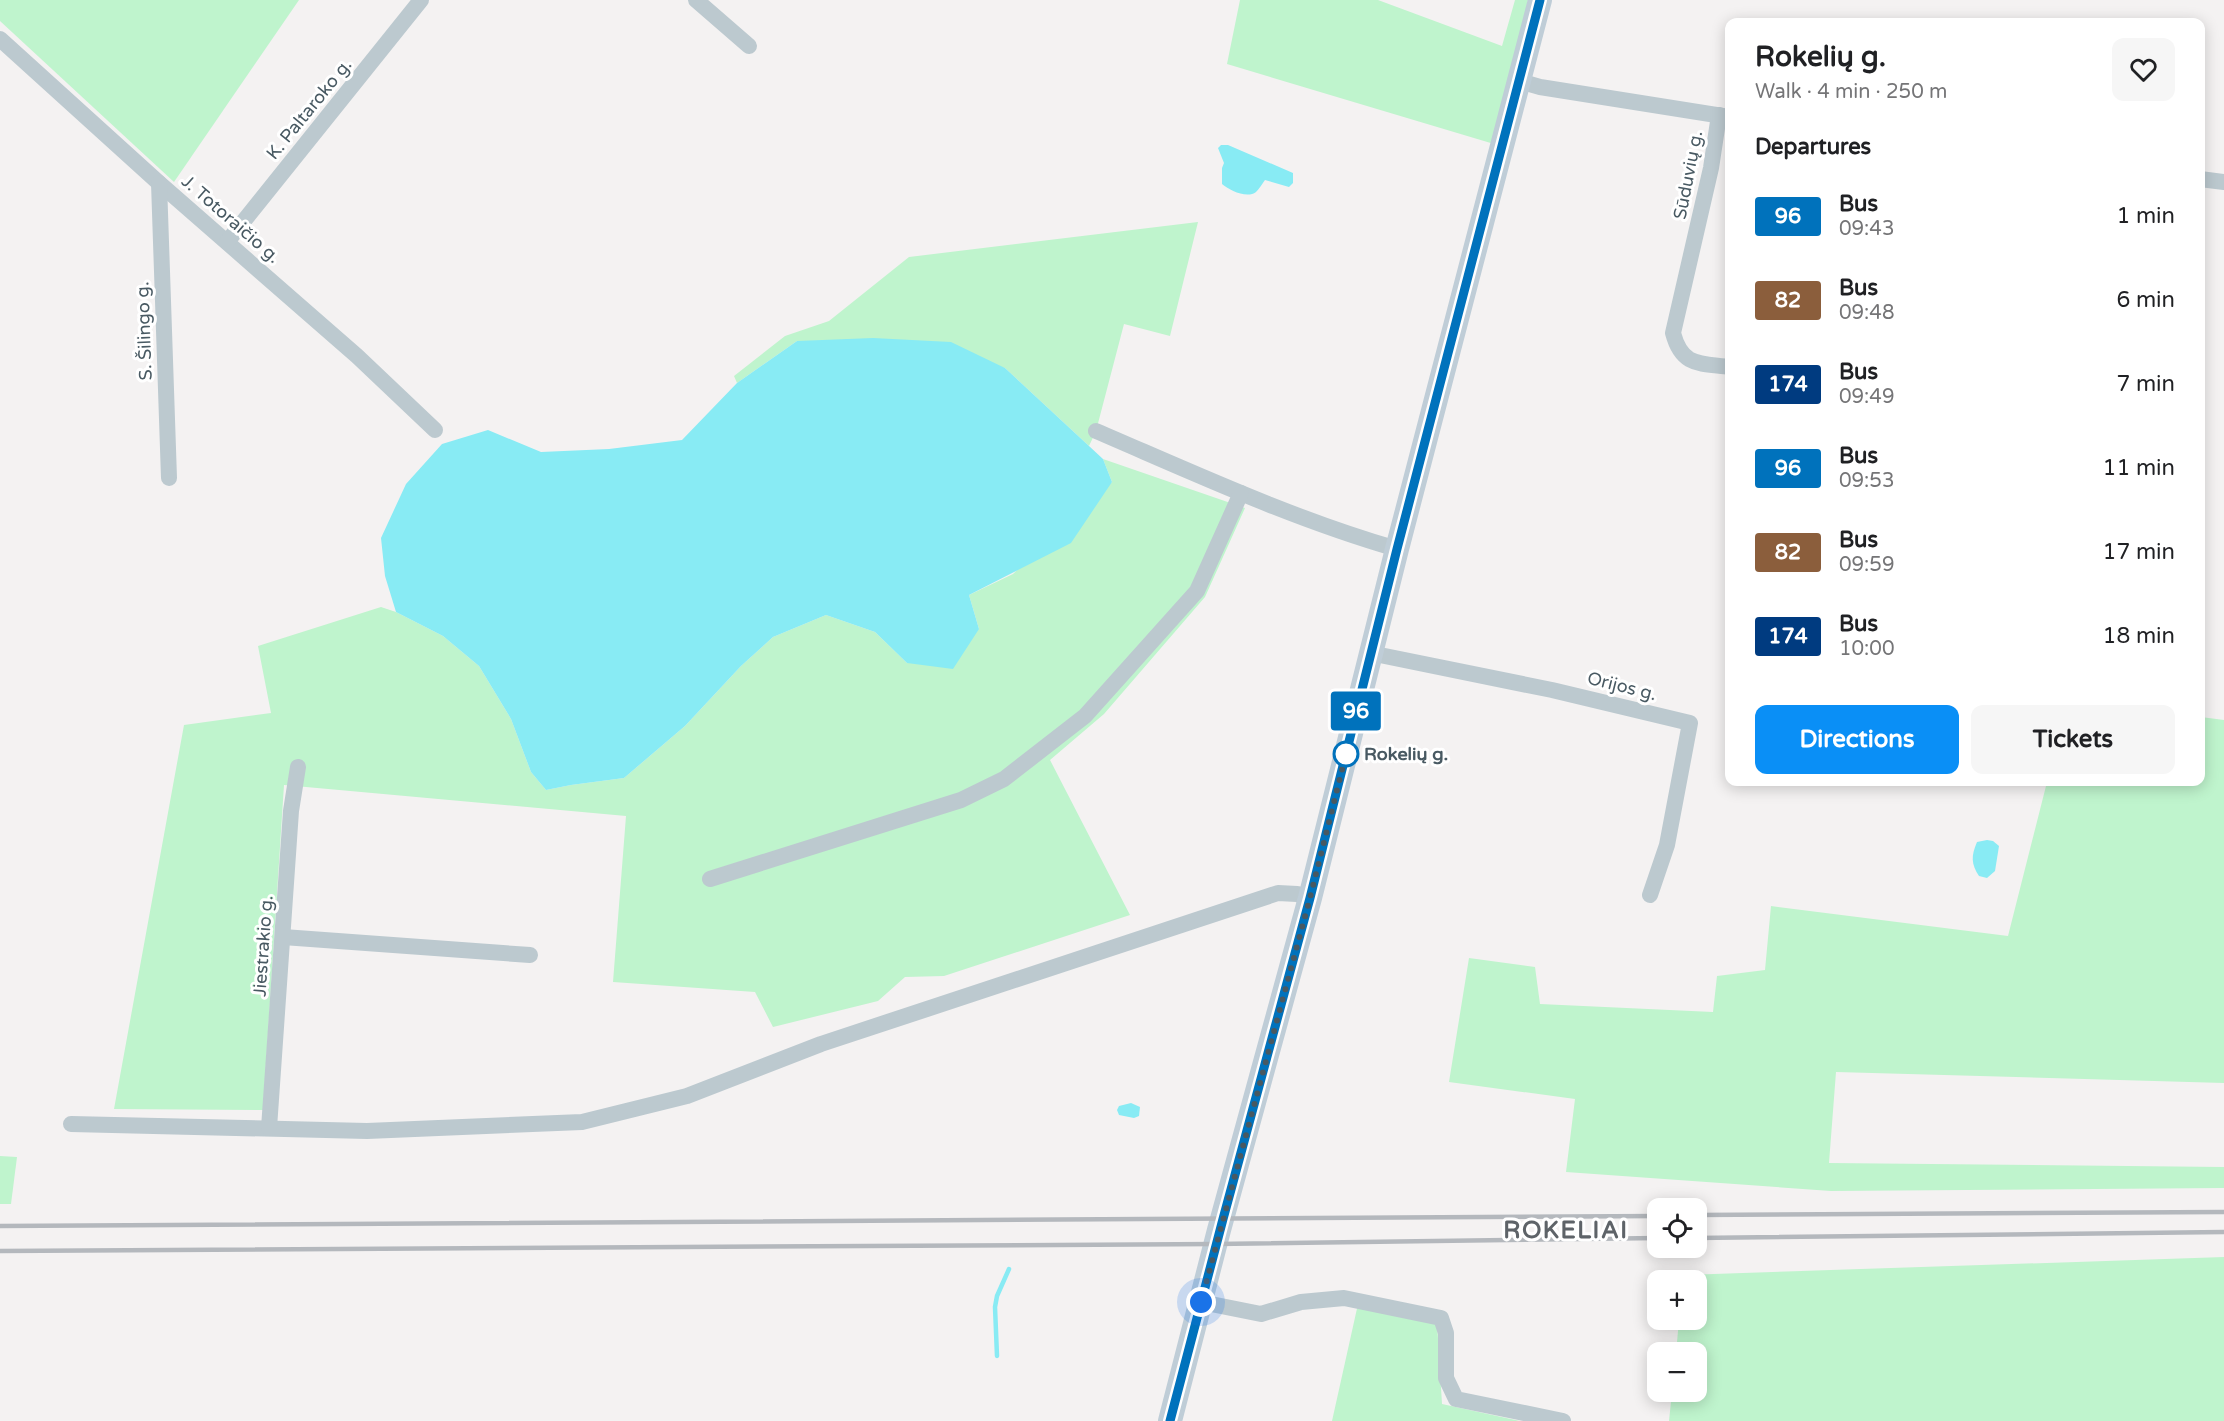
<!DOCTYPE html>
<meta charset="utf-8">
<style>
body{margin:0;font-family:"Varela Round",sans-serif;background:#f6f6f6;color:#202124;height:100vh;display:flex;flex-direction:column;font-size:22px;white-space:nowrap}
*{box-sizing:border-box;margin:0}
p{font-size:20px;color:#757577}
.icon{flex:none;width:33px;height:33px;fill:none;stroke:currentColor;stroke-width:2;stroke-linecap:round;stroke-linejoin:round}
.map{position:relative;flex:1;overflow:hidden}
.side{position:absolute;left:1725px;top:18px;width:480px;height:768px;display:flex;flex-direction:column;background:#fff;border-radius:12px;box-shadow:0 3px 15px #0003}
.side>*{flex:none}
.badge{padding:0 12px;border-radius:4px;font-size:21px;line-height:39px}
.tools{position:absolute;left:1647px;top:1198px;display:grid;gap:12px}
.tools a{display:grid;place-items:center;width:60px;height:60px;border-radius:12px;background:#fff;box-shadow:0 3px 15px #0003;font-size:30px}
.you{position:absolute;width:30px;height:30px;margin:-15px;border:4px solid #fff;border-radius:50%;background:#1a73e8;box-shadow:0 0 0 9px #1a73e833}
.map>.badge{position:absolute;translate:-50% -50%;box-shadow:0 0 0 3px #fff}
h2{padding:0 30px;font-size:22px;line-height:54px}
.round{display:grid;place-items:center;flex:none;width:63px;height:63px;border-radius:12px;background:#f6f6f6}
.overview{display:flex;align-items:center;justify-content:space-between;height:102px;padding:0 30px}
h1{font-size:28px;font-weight:700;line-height:45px}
.action{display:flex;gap:12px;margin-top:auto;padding:12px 30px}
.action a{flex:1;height:69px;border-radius:12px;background:#0a8ff6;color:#fff;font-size:24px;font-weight:700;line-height:69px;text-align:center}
.action a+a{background:#f6f6f6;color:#202124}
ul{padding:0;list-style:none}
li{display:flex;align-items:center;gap:18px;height:84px;padding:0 30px}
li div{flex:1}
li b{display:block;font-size:22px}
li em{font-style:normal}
li .badge{min-width:66px;font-weight:700;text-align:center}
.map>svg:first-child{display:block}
</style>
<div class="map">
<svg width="2224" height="1421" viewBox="0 0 2224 1421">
<rect width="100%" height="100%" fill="#f4f2f2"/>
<!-- green -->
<g fill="#bff4cd">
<polygon points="0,0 299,0 174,182 0,21"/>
<polygon points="1240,0 1378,0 1502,46 1515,0 1528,0 1494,144 1227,64"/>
<polygon points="1198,222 1170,336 1124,324 1096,431 1089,446 1005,368 797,341 737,383 734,376 785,336 829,321 909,257"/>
<polygon points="1103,459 1245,508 1205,597 1104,714 1050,760 1130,915 944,976 905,977 878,1001 773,1027 755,992 613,982 626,816 284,785 263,1110 114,1109 184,725 271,713 258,646 381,607 396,612 443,636 479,666 511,719 531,772 546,790 571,785 624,778 685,726 741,666 773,637 826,615 875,632 907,663 979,629 969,595 1013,574 1112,482"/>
<polygon points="2201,717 2224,720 2224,1083 1836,1072 1829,1163 2224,1167 2224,1188 1831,1191 1566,1172 1575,1099 1449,1082 1469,958 1535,967 1540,1004 1713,1012 1717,976 1765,970 1771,906 2008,936 2047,782 2200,782"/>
<polygon points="0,1156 17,1157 11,1204 0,1204"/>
<polygon points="2224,1257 2224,1421 1669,1421 1672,1392 1696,1392 1696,1353 1676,1353 1679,1320 1696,1320 1696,1281 1683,1281 1684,1275"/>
<polygon points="1358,1304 1437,1322 1442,1404 1520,1421 1332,1421"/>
</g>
<!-- water -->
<g fill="#88ebf4">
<path d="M1221,145H1228L1293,173V183L1289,187L1265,180C1262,184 1259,189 1256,192C1247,199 1229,190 1222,184V168L1224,163L1218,148Z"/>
<polygon points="873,338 951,342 1005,368 1103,459 1112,482 1071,543 969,595 979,629 953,669 907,663 875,632 826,615 773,637 741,666 685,726 624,778 571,785 546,790 531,772 511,719 479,666 443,636 396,612 385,576 381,538 406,484 442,444 488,430 541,452 609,449 682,440 737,383 797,341"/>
<path d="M1987,840L1993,841L1999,846L1995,871L1987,878L1979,876C1971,864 1971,856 1977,842Z"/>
<polygon points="1131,1103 1140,1107 1139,1116 1134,1118 1119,1115 1117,1110 1119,1106"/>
</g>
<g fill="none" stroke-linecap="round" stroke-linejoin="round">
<!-- stream -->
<polyline stroke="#88ebf4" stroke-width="4.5" points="997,1356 995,1307 997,1296 1009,1269"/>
<!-- street -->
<g stroke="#bcc9cf" stroke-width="16">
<polyline points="696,0 749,46"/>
<polyline points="0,39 159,183 357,356 435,430"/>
<polyline points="1519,81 1540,87 1729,117"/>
<path d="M1719,115L1711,168L1673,333C1682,367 1700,363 1730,367"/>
<polyline points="2200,179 2224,182"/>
<polyline points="159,183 169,478"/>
<polyline points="227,242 421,0"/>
<path d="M1096,431C1194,473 1293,519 1397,549"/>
<polyline points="1370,653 1552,690 1690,723 1667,845 1650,895"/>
<polyline points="710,879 961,800 1004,779 1085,716 1197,591 1241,493"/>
<polyline points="283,937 530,955"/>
<polyline points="71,1124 367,1131 582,1122 687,1096 821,1044 1278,893 1297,894 1310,898"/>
<polyline points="269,1128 291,811 298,767"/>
<polyline points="1201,1302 1261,1314 1301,1302 1344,1298 1441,1318 1446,1333 1446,1378 1456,1399 1563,1421"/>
</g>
<!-- secondary -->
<polyline stroke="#bfcdd7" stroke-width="24" points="1170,1421 1219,1230 1310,898 1397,549 1540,0"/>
<!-- rail -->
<g stroke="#b4b8bd" stroke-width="4.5">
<polyline points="1696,1215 2224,1212"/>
<polyline points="0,1226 1658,1216"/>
<polyline points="1696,1238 2224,1232"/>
<polyline points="0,1251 1216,1244 1658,1238"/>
</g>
</g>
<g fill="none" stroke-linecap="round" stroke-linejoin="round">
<defs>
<polyline id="line" points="1170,1421 1223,1219 1310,898 1397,549 1540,0"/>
</defs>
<!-- line casing -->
<use href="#line" stroke="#fff" stroke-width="14"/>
<!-- line -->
<use href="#line" stroke="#0072bc" stroke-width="9"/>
<!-- walk -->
<polyline stroke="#485962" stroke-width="6" stroke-dasharray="0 10.8" points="1201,1302 1310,898 1346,754"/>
</g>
<!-- markers -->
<circle fill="#fff" stroke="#0072bc" stroke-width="3" cx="1346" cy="754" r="12"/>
<g text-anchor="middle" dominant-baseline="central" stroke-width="6" stroke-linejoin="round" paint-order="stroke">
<!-- street labels -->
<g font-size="18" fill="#485962" stroke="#fff">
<text transform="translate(309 109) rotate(-51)">K. Paltaroko g.</text>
<text transform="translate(1688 175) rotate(-79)">Sūduvių g.</text>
<text transform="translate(231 219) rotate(41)">J. Totoraičio g.</text>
<text transform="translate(144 331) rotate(-92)">S. Šilingo g.</text>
<text transform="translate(1622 686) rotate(14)">Orijos g.</text>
<text transform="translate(263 946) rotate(-86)">Jiestrakio g.</text>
</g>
<!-- stop labels -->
<g font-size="18" font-weight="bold" fill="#485962" stroke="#fff" text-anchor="start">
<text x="1364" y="754">Rokelių g.</text>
</g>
<!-- district labels -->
<g font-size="24" font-weight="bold" letter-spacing="1.5" fill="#5e6368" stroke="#fff">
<text x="1566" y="1230">ROKELIAI</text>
</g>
</g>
</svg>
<div class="tools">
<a><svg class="icon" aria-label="locate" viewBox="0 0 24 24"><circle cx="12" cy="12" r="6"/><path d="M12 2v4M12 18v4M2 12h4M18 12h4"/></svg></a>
<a>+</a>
<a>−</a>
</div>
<div class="you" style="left:1201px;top:1302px"></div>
<b class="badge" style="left:1356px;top:711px;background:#0072bc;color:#fff">96</b>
<section class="side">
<div class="overview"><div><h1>Rokelių g.</h1><p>Walk · 4 min · 250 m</p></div><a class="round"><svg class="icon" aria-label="heart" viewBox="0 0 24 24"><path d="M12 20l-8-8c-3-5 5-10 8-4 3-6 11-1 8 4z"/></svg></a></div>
<h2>Departures</h2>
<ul>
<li><span class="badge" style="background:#0072bc;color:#fff">96</span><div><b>Bus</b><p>09:43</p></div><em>1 min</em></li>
<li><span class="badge" style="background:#8b5e3c;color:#fff">82</span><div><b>Bus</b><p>09:48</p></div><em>6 min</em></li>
<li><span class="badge" style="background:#003b80;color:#fff">174</span><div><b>Bus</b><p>09:49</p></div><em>7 min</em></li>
<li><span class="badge" style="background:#0072bc;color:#fff">96</span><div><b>Bus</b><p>09:53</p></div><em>11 min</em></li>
<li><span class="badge" style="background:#8b5e3c;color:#fff">82</span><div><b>Bus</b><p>09:59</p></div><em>17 min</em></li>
<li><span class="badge" style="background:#003b80;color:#fff">174</span><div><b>Bus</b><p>10:00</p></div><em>18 min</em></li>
</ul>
<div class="action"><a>Directions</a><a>Tickets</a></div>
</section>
</div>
